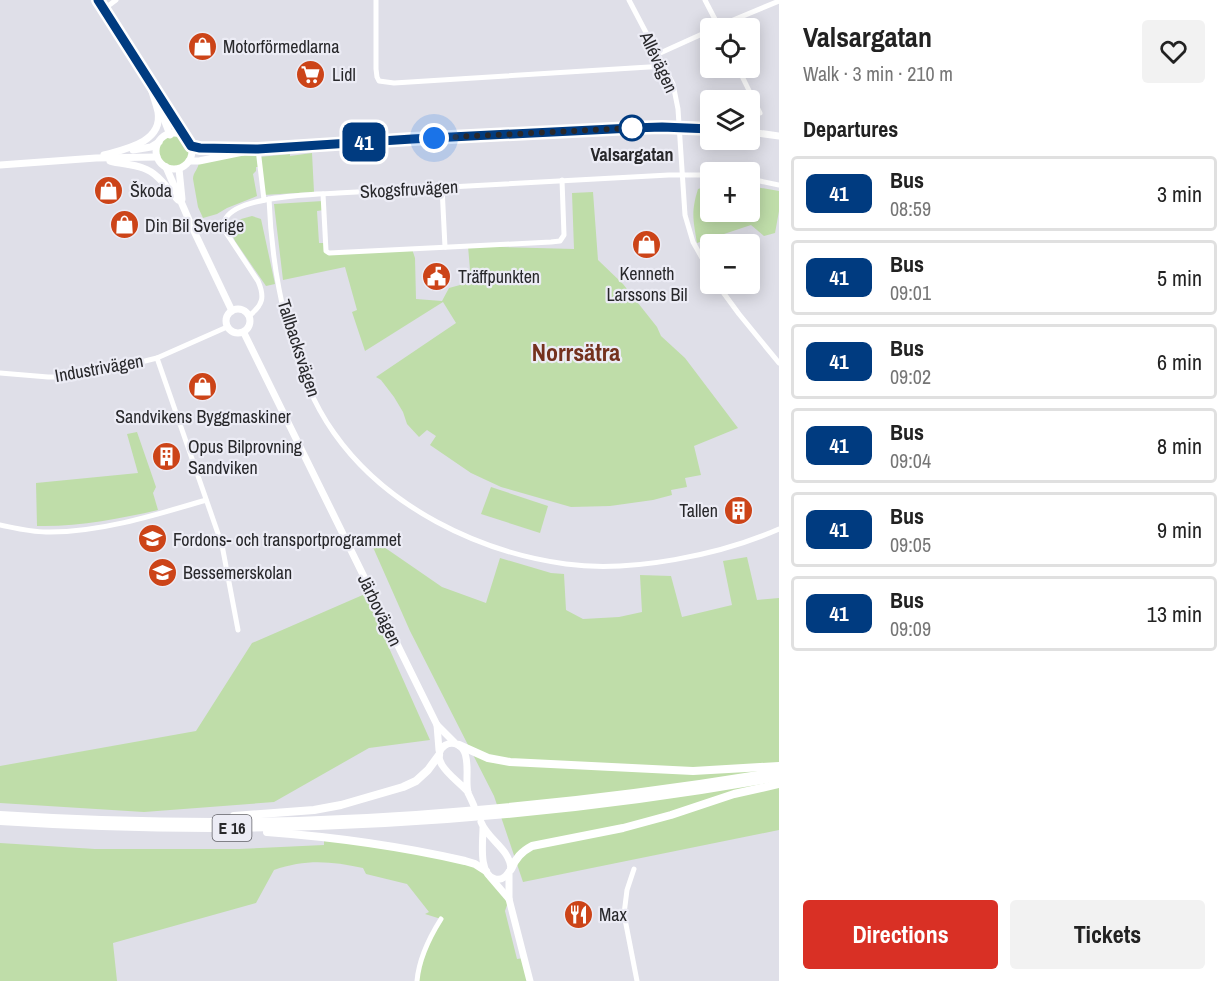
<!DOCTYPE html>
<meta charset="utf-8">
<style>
body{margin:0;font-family:"Archivo Narrow",sans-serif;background:#f2f2f2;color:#222;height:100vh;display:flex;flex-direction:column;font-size:22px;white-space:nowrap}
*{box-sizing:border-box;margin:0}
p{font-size:20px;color:#767676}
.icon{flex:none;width:33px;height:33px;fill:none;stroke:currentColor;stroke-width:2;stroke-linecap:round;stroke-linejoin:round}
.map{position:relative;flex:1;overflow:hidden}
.side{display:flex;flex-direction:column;background:#fff;width:450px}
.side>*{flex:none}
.badge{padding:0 12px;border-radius:9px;font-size:21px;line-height:39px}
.controls{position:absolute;left:700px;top:18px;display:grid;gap:12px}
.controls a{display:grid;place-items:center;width:60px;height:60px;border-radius:6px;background:#fff;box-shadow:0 3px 15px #0003;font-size:30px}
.you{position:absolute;width:30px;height:30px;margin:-15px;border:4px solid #fff;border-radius:50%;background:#1a73e8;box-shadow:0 0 0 9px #1a73e833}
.map>.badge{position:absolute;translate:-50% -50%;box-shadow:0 0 0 3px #fff}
h2{padding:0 24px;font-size:22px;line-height:54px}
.round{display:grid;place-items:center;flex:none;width:63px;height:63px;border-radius:6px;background:#f2f2f2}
.head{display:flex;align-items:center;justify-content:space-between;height:102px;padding:0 24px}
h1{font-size:28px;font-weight:700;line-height:45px}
.cta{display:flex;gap:12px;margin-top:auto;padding:12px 24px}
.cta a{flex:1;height:69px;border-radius:6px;background:#d93025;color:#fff;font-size:24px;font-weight:700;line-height:69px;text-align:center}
.cta a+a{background:#f2f2f2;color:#222}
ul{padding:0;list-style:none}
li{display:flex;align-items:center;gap:18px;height:75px;margin:0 12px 9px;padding:0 12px;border:3px solid #e0e0e0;border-radius:6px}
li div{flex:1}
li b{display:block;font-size:22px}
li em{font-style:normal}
li .badge{min-width:66px;font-weight:700;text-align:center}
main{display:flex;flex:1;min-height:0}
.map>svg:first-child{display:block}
</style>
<main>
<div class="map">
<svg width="779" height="981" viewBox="0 0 779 981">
<rect width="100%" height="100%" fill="#dfdfe8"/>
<!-- green -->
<g fill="#bfdda9">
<circle cx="174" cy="151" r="17"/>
<path d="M258,149L259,157L290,154V156L312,153L314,192L263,195L259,167H256V171L253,174L257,196L227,208L217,214L203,218L198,207L193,179C193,172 199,169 199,161Z"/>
<path d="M711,185V212H750V186L779,191V211L775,233L764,236L751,225L697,243C693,219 691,212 698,189Z"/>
<polygon points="593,192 598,260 623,284 657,327 661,336 685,358 738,428 694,446 701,475 685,478 687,487 671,490 672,495 653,500 610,506 571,507 501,487 471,473 430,445 436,436 427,430 419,437 407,424 403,412 394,397 381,380 376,377 456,323 443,302 365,351 352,312 357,310 345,267 283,280 274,204 323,201 324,210 317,211 319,243 326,243 326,251 412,249 415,258 416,299 442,301 449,288 471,282 468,246 574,249 572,193"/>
<polygon points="252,216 261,219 275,284 266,286 235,241 230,230 233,223 241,219"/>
<path d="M137,432L156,487L153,493L158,510C119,519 77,527 37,526L36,483L138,473L127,434Z"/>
<polygon points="491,487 548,506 540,533 481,514"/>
<polygon points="368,536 442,587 486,603 500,558 551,573 564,574 566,610 583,619 619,617 642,612 640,575 671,576 682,617 732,605 723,561 747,557 757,600 779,598 779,830 523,882 494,796 410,631"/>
<polygon points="365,594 430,740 369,748 274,802 144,812 0,803 0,766 196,731 252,643"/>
<path d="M324,837L475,864L509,899L505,911L517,959L524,958L530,981H417L423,954L441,919L425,914L429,912L407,884L366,874L363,868C331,861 305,859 274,870L256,903L113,943L117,981H0V843L95,849H239L324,845Z"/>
</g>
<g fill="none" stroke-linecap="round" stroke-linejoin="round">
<!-- minor -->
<g stroke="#fff" stroke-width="5">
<polyline points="376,0 376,69 377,77 379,81 394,83 665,66"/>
<polyline points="629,0 673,84 678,109 685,215 693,242 711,274"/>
<polyline points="705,0 719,27"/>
<polyline points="104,9 116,0"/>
<polyline points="714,28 779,1"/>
<polyline points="658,54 711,30"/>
<polyline points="738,68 760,113"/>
<polyline points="258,149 264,200"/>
<polyline points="750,179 779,185"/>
<polyline points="442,187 445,247"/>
<polyline points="323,194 326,251 329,253 551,242 560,241 564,235 562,180"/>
<path d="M269,199C272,275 290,371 334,433C386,507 478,552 566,564C631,573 720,555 779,529"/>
<polyline points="717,284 739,314 779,363"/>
<path d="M249,316C263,305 265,297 258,281L225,231C224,226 223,222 226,218C239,196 314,194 338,193L669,175H711"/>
<polyline points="157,358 222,545 238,630"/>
<polyline points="0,373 48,377 70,377 105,371 157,358 227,327"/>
<path d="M0,525C15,528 31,532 46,532C98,533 156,515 206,500"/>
<polyline points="634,869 627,890 624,914 637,981"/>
<path d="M417,981C419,958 429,938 441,919"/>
</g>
<!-- secondary -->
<g stroke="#fff" stroke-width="7">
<polyline points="98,0 147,76 184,137"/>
<polyline points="159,106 170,135"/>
<polyline points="750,132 779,136"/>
<circle cx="174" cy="151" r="18"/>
<polyline points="191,146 200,148 258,149 412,139 662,127 711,129"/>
<polyline points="133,150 151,147 159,142"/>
<path d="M104,155C126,149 163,142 158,112C156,103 152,93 150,84"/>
<path d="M110,161C121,164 132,164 143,168C158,173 167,188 178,200"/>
<polyline points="189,161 199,161 243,152"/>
<polyline points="0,165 96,158 157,157"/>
<polyline points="166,167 192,227 232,311"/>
<polyline points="179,169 182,199"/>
<circle cx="238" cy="321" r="12"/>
<polyline points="244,333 437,725 455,743"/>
<polyline points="437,725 439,750"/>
<path d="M468,792C460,783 448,775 442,765C431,748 454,734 464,751C470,763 465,780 468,793C470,797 472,801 474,806"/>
<path d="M481,822C488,840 510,849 511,869C507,875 503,881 495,879C478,875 483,841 483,828"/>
<polyline points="509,872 509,899 530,981"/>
<polyline points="491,878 509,899"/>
</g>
<!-- trunk -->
<g stroke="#fff" stroke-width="8">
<polyline points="459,745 488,758 510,762 693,771 779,766"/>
<path d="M0,815C155,825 311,825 466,811C570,802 673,789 776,772"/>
<polyline points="234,816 314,810 341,805 403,787 416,781 428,770 439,755"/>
<path d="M0,821C260,838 523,823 779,777"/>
<path d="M267,832C334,837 400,846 465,861L475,864L486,871"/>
<path d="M511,869C516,858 521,852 532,846L623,828L671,815L734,794L779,784"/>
</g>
</g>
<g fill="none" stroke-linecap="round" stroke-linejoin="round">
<defs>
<polyline id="line" points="98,0 191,146 200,148 258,149 412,139 632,128 662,127 711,129"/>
</defs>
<!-- line casing -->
<use href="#line" stroke="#fff" stroke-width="14"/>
<!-- line -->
<use href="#line" stroke="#003b80" stroke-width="9"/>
<!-- walk -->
<polyline stroke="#28282b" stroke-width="6" stroke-dasharray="0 10.8" points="434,138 632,128"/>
</g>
<!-- icons -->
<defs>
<symbol id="shop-disc" viewBox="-11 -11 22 22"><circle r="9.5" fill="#cc4418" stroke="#ececf5"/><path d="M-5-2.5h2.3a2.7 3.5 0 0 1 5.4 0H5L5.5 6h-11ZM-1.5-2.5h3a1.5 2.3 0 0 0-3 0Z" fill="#fff"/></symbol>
<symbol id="supermarket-disc" viewBox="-11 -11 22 22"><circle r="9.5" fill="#cc4418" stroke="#ececf5"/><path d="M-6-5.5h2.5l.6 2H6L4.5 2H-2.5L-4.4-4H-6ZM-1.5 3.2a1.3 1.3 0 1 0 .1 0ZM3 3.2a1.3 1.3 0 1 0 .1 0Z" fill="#fff"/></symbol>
<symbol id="civic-disc" viewBox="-11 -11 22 22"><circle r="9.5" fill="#cc4418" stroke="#ececf5"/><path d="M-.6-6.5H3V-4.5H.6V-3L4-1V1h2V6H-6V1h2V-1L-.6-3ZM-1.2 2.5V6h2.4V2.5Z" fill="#fff"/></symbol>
<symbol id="building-disc" viewBox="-11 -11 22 22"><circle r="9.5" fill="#cc4418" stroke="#ececf5"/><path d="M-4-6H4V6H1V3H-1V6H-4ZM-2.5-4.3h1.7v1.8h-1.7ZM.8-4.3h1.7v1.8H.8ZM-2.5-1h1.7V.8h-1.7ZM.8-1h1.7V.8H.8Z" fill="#fff"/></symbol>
<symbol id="school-disc" viewBox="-11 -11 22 22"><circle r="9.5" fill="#cc4418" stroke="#ececf5"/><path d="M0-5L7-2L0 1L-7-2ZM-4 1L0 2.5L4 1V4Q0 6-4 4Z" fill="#fff"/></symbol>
<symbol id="restaurant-disc" viewBox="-11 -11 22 22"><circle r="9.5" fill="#cc4418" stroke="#ececf5"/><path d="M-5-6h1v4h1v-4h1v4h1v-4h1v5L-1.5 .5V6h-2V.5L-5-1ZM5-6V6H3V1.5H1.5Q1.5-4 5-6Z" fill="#fff"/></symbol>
</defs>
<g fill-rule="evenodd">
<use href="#shop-disc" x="186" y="30" width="33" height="33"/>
<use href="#supermarket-disc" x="294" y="58" width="33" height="33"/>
<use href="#shop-disc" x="92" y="174" width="33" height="33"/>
<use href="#shop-disc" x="108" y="208" width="33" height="33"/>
<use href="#shop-disc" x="630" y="228" width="33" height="33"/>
<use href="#civic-disc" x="420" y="260" width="33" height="33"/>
<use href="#shop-disc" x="186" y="370" width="33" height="33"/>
<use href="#building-disc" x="150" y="440" width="33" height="33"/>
<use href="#building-disc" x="722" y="494" width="33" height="33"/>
<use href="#school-disc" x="136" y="522" width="33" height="33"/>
<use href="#school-disc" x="146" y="556" width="33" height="33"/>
<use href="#restaurant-disc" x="562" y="898" width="33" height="33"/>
</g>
<!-- markers -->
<circle fill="#fff" stroke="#003b80" stroke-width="3" cx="632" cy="128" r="12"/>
<g text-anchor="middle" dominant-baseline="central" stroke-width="4.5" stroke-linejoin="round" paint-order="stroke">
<!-- shield labels -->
<rect fill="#ececf5" stroke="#636368" stroke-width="1.5" x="212.5" y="815" width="39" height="26" rx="4.5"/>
<g font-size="16" font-weight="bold" fill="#28282b">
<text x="232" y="828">E 16</text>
</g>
<!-- poi labels -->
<g font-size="18" fill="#28282b" stroke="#ececf5" text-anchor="start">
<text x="223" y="46">Motorförmedlarna</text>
<text x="332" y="74">Lidl</text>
<text x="130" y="190">Škoda</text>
<text x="145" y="225">Din Bil Sverige</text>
<text x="647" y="273" text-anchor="middle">Kenneth<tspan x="647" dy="21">Larssons Bil</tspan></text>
<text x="458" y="276">Träffpunkten</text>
<text x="203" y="416" text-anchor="middle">Sandvikens Byggmaskiner</text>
<text x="188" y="446">Opus Bilprovning<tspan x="188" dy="21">Sandviken</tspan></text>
<text x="718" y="510" text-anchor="end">Tallen</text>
<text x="173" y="539">Fordons- och transportprogrammet</text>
<text x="183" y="572">Bessemerskolan</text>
<text x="599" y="914">Max</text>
</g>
<!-- street labels -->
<g font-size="18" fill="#28282b" stroke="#ececf5">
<text transform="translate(659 62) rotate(65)">Allévägen</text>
<text transform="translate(409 189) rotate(-3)">Skogsfruvägen</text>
<text transform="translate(299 348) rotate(72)">Tallbacksvägen</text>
<text transform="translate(99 368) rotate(-10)">Industrivägen</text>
<text transform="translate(380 610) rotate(64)">Järbovägen</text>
</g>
<!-- stop labels -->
<g font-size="18" font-weight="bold" fill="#28282b" stroke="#ececf5">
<text x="632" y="154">Valsargatan</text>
</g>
<!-- district labels -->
<g font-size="24" font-weight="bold" fill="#74311e" stroke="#ececf5">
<text x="576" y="352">Norrsätra</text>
</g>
</g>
</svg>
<div class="controls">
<a><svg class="icon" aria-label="locate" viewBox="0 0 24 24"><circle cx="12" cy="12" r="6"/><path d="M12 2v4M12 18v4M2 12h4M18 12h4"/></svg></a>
<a><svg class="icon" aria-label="layers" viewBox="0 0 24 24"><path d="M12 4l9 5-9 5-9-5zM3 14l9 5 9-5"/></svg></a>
<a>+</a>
<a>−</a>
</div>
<div class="you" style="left:434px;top:138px"></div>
<b class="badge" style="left:364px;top:142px;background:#003b80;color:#fff">41</b>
</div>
<section class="side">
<div class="head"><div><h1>Valsargatan</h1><p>Walk · 3 min · 210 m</p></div><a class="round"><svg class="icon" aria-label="heart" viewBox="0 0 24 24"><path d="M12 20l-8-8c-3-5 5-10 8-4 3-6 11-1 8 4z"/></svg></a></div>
<h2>Departures</h2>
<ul>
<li><span class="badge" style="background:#003b80;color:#fff">41</span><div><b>Bus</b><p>08:59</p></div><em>3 min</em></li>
<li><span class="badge" style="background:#003b80;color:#fff">41</span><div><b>Bus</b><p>09:01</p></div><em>5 min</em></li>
<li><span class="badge" style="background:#003b80;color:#fff">41</span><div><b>Bus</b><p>09:02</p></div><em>6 min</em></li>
<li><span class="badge" style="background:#003b80;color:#fff">41</span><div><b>Bus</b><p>09:04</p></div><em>8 min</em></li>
<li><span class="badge" style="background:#003b80;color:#fff">41</span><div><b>Bus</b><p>09:05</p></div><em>9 min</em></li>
<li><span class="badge" style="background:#003b80;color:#fff">41</span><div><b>Bus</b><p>09:09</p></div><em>13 min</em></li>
</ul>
<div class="cta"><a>Directions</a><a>Tickets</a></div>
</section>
</main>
